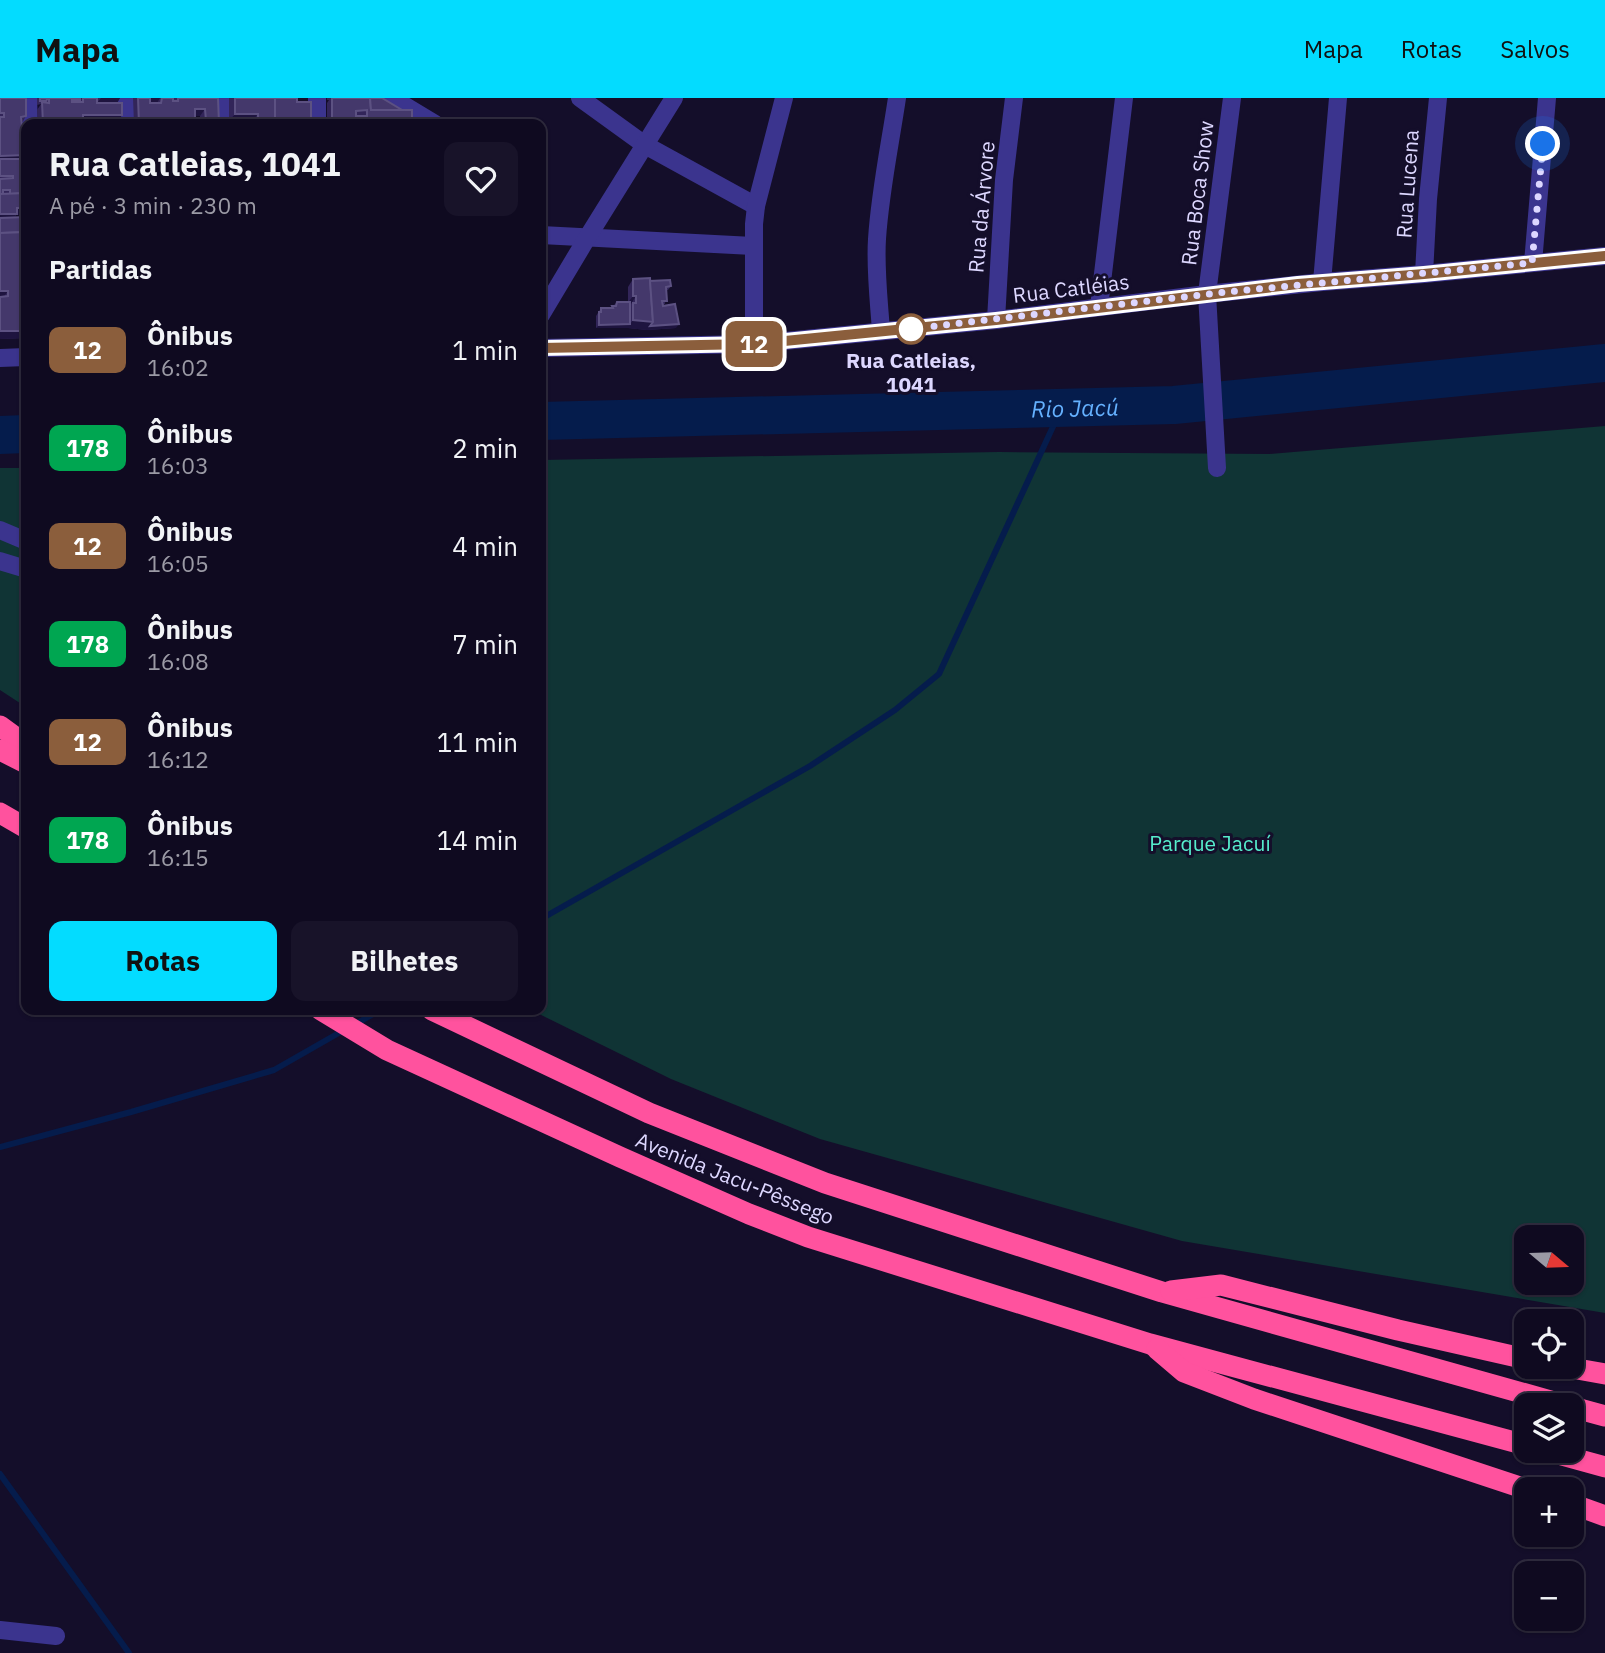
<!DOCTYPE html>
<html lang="pt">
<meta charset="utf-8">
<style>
body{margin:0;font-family:"IBM Plex Sans",sans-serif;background:#181329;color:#f1f3f6;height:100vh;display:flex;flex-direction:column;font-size:26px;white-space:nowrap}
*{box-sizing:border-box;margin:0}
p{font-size:23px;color:#9b9aa5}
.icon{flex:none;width:38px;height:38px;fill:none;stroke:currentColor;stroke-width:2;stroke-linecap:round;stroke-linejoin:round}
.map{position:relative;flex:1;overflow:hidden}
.side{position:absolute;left:21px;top:21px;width:525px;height:896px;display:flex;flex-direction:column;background:#0f0a20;border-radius:14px;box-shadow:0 2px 5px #0004,0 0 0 2px #2f2b3e}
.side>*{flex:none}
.badge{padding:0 14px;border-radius:10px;font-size:24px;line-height:46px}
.needle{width:46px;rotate:109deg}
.controls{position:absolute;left:1514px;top:1127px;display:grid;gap:14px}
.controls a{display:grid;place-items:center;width:70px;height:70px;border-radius:14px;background:#0f0a20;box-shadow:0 2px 5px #0004,0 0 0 2px #2f2b3e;font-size:35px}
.you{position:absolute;width:35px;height:35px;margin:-18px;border:5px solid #fff;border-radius:50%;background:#1a73e8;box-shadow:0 0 0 10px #1a73e833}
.map>.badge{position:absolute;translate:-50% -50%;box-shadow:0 0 0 4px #fff}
h2{padding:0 28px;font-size:26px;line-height:63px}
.round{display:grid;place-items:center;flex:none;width:74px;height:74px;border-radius:14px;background:#181329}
.overview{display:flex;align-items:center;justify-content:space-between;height:119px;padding:0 28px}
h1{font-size:33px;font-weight:700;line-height:52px}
.button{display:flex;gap:14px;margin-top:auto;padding:14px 28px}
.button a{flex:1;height:80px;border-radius:14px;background:#03dcff;color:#111;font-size:28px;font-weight:700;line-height:80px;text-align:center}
.button a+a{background:#181329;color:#f1f3f6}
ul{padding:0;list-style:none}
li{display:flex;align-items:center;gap:21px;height:98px;padding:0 28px}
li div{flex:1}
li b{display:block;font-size:26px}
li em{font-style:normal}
li .badge{min-width:77px;font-weight:700;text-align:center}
header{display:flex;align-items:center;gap:42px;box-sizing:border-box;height:98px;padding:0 35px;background:#03dcff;color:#111}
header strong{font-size:33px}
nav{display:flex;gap:38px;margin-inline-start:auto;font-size:24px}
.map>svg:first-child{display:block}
</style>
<header>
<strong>Mapa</strong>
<nav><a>Mapa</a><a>Rotas</a><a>Salvos</a></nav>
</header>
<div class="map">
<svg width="1605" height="1555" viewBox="0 0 1605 1555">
<rect width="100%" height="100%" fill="#140e2a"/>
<!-- green -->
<g fill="#103435" fill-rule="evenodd">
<path d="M1605,328V1215L1182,1143L820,1041L671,981L531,912H541V362L999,354L1269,356ZM1526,1139H1572V1185H1526Z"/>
<polygon points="0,370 26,370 26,609 0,592"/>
</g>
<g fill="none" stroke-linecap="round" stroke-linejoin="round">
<!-- stream -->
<g stroke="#051c4c" stroke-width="6">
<polyline points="541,821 810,668 895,612 939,576 1062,309"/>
<polyline points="354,927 380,912"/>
<polyline points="0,1049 131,1014 274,972 344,932"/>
<polyline points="0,1376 129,1555"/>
</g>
<!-- river -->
<g stroke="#051c4c" stroke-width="38">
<path id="s1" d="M541,323L1174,307L1605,265"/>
<polyline points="0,337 26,336"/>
</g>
<!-- minor -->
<g stroke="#3b348e" stroke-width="18">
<polyline points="28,0 29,26"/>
<polyline points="125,0 125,26"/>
<polyline points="222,0 223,26"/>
<polyline points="317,0 317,26"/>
<polyline points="392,0 435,26"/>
<polyline points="580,0 645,47 756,108"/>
<polyline points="541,137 753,148"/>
<polyline points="1533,165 1547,0"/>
<polyline points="1424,176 1428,101 1438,0"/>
<polyline points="1322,184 1338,0"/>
<polyline points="1099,209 1124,0"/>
<polyline points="541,217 587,140 674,0"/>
<polyline points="996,222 1004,82 1014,0"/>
<path d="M881,233C879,203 875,171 877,141C880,94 890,47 897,0"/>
<polyline points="754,246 754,126 756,108 784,0"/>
<polyline points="541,250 754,246 996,222 1207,196 1322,184 1424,176 1605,158"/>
<polyline points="0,260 26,259"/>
<polyline points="1217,370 1207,196 1232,0"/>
<polyline points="0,432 26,443"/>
<polyline points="0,463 26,471"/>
<polyline points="0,1532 56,1538"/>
</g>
<!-- highway -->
<g stroke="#ff529e" stroke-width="21">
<polyline points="0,628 26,647"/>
<polyline points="0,652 26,665"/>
<polyline points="0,715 26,730"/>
<polyline points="321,912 387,952 620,1059 749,1116 808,1139 1150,1246 1526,1347"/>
<polyline points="432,912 649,1015 825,1085 1162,1194 1565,1307"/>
<polyline points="1171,1193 1221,1187 1398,1232 1526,1261"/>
<polyline points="1157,1251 1184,1274 1254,1301 1526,1391"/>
<polyline points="1566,1269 1605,1276"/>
<polyline points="1572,1309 1605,1318"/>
<polyline points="1547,1353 1605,1369"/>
<polyline points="1572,1406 1605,1418"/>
</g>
</g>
<!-- wall -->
<g fill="#322559" fill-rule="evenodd">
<polygon points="0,0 26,18 22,25 24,61 23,117 16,117 15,119 25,240 0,241"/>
<polygon points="37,0 97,0 97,5 97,0 120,0 117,5 122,17 118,22 122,26 38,26 37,12 41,6 37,7"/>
<path d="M133,0H218L219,26H134ZM195,18H200V23H195Z"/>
<polygon points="229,0 297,0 297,4 311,26 231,26 233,23 229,23"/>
<polygon points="327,0 382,0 412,26 327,26 327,5 329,2 327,2"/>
<polygon points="633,181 650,183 671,188 668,192 666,192 665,206 663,206 676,230 647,232 628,230 596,230 596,218 601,210 611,210 617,204 628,204 628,189"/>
</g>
<!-- shaded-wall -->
<g fill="#1e143f">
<polygon points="101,0 120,0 117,5 97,5"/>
<polygon points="148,0 160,0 157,5 144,5"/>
<polygon points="195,11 205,11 200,18 189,18"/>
<polygon points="235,16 258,16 252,23 235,21 233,23 229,23"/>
<polygon points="83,17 122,17 117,25 77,25"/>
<polygon points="26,57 22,64 0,65 0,58"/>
<polygon points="17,110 26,110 26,112 23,117 16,117 12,123 0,123 0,116"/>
<polygon points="0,193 8,193 3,200 0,200"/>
<polygon points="633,198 636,198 631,206 627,206"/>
<polygon points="633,222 679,226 676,230 647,232 628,230 596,230 599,227 630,226"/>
<polygon points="0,233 26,233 26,238 25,240 0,241"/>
</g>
<!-- building -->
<g fill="#44386b" stroke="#5c5182" stroke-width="2" fill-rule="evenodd">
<polygon points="0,0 26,0 26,18 21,19 22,29 26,29 26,57 0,58 0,19 4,19 4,15 0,15"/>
<polygon points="40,0 48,0 46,3 40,3"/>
<polygon points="49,0 72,0 72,4 83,4 83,0 97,0 97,5 122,5 122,17 83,17 83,23 122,22 122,26 43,26 42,4 49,5"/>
<rect x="72" y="0" width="8" height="2"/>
<path d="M138,0H150V5H161L162,0H173V3H178V0H218L219,26H139ZM195,11H205L206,23H195Z"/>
<polygon points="235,0 275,0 275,26 235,26 235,21 258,21 258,16 235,16"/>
<polygon points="275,0 297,0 297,4 311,4 311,26 275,26"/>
<path d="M332,0H370L371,12H412V26H390V24L384,25V26H332ZM367,12V18H356V13Z"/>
<polygon points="370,0 382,0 402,12 371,12"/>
<polygon points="0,61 24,61 25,95 10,96 10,92 3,92 3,96 0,96 0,81 13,80 13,78 0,78"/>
<polygon points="26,95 26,110 17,110 17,116 0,116 0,96"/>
<polygon points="25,119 26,134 0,135 0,120"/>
<polygon points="26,134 26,233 0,233 0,199 8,198 8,193 0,193 0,135"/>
<polygon points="650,180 653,224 633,222 633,205 636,205 636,198 633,198 633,181"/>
<polygon points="670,182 671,188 666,189 667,203 662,203 663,208 675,206 679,226 650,228 653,224 650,183"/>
<polygon points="617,204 630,204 630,226 599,227 599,214 601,214 601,210 613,210 612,208 616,208"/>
</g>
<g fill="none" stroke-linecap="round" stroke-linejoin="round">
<defs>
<polyline id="line" points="541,250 754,246 996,222 1298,186 1424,176 1605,158"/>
</defs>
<!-- line casing -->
<use href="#line" stroke="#fff" stroke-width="16"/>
<!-- line -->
<use href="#line" stroke="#8b5e3c" stroke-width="10"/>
<!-- walk -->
<polyline stroke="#ddd7ff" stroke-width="7" stroke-dasharray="0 12.6" points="911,231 910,231 1226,194 1532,165 1543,46"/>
</g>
<!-- markers -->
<circle fill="#fff" stroke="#8b5e3c" stroke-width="3.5" cx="911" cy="231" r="14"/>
<g text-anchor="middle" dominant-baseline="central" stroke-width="6" stroke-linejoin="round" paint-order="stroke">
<!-- street labels -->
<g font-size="21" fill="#ddd7ff" stroke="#140e2a">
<text transform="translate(1407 86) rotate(-86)">Rua Lucena</text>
<text transform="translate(1197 95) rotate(-83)">Rua Boca Show</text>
<text transform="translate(981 109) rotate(-85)">Rua da Árvore</text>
<text transform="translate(1071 190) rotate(-7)">Rua Catléias</text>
<text transform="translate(735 1080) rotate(22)">Avenida Jacu-Pêssego</text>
</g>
<!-- stop labels -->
<g font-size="21" font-weight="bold" fill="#ddd7ff" stroke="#140e2a">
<text x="911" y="262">Rua Catleias,<tspan x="911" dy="24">1041</tspan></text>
</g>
<!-- park labels -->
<g font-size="21" fill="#56eccc" stroke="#140e2a">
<text x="1210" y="745">Parque Jacuí</text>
</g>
<!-- water labels -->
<g font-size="23" font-style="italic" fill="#65b1ff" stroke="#140e2a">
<text stroke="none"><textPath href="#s1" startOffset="534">Rio Jacú</textPath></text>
</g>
</g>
</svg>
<div class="controls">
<a><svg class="needle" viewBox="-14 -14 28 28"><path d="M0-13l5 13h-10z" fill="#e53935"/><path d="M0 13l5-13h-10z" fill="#9b9aa5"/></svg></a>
<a><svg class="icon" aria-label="locate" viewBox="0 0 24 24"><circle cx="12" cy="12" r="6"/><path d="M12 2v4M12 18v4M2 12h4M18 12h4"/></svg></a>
<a><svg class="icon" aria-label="layers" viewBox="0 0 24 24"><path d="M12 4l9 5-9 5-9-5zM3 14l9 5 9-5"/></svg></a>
<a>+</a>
<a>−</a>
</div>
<div class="you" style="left:1543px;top:46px"></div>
<b class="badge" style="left:754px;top:246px;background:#8b5e3c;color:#fff">12</b>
<section class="side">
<div class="overview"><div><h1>Rua Catleias, 1041</h1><p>A pé · 3 min · 230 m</p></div><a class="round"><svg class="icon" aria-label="heart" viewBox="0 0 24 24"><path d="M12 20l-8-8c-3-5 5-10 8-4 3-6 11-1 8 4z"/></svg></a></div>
<h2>Partidas</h2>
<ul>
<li><span class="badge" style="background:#8b5e3c;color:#fff">12</span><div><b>Ônibus</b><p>16:02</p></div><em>1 min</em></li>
<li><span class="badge" style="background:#00a651;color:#fff">178</span><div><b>Ônibus</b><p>16:03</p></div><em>2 min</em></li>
<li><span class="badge" style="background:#8b5e3c;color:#fff">12</span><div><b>Ônibus</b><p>16:05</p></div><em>4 min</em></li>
<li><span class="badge" style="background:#00a651;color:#fff">178</span><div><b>Ônibus</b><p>16:08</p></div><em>7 min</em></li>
<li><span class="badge" style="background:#8b5e3c;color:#fff">12</span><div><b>Ônibus</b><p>16:12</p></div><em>11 min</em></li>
<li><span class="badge" style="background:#00a651;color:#fff">178</span><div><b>Ônibus</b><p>16:15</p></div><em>14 min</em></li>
</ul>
<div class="button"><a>Rotas</a><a>Bilhetes</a></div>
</section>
</div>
